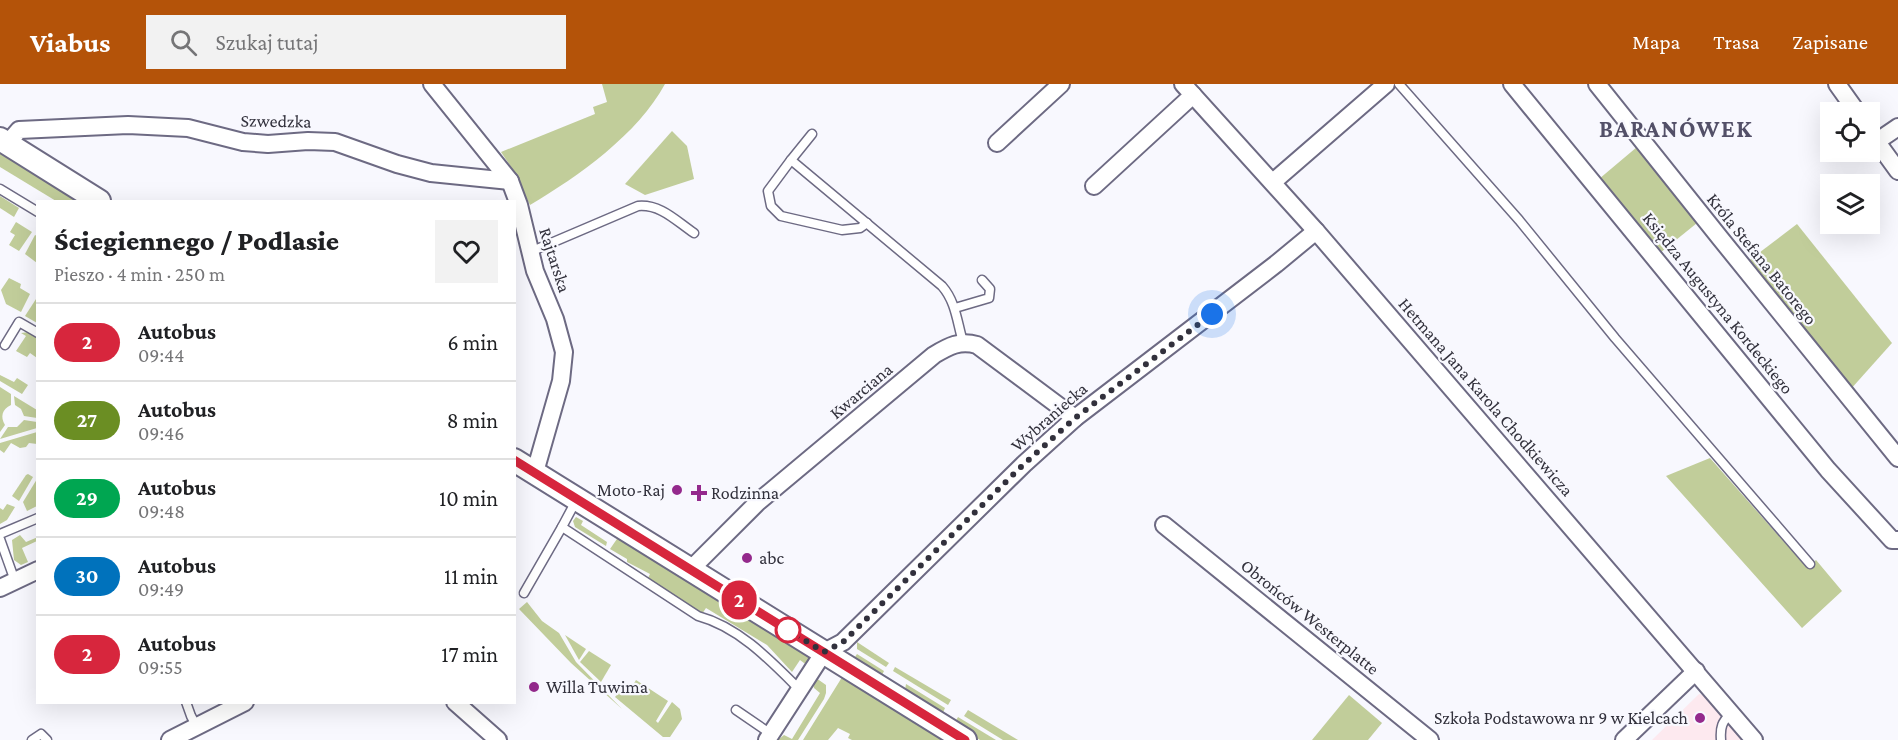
<!DOCTYPE html>
<html lang="pl">
<meta charset="utf-8">
<style>
body{margin:0;font-family:"Crimson Pro",serif;background:#f2f2f2;color:#202124;height:100vh;display:flex;flex-direction:column;font-size:22px;white-space:nowrap}
*{box-sizing:border-box;margin:0}
p{font-size:20px;color:#757577}
.icon{flex:none;width:33px;height:33px;fill:none;stroke:currentColor;stroke-width:2;stroke-linecap:round;stroke-linejoin:round}
.map{position:relative;flex:1;overflow:hidden}
.sheet{position:absolute;left:36px;top:116px;width:480px;height:504px;display:flex;flex-direction:column;background:#fff;border-radius:0px;box-shadow:0 6px 24px #0002}
.sheet>*{flex:none}
.badge{padding:0 12px;border-radius:20px;font-size:21px;line-height:39px}
.tools{position:absolute;left:1820px;top:18px;display:grid;gap:12px}
.tools a{display:grid;place-items:center;width:60px;height:60px;border-radius:0px;background:#fff;box-shadow:0 6px 24px #0002;font-size:30px}
.you{position:absolute;width:30px;height:30px;margin:-15px;border:4px solid #fff;border-radius:50%;background:#1a73e8;box-shadow:0 0 0 9px #1a73e833}
.map>.badge{position:absolute;translate:-50% -50%;box-shadow:0 0 0 3px #fff}
.round{display:grid;place-items:center;flex:none;width:63px;height:63px;border-radius:0px;background:#f2f2f2}
.head{display:flex;align-items:center;justify-content:space-between;height:102px;padding:0 18px}
h1{font-size:28px;font-weight:800;line-height:45px}
ul{padding:0;list-style:none}
li{display:flex;align-items:center;gap:18px;height:78px;padding:0 18px;border-top:2px solid #e0e0e0}
li div{flex:1}
li b{display:block;font-size:22px}
li em{font-style:normal}
li .badge{min-width:66px;font-weight:700;text-align:center}
header{display:flex;align-items:center;gap:36px;box-sizing:border-box;height:84px;padding:0 30px;background:#b45309;color:#fff}
header strong{font-size:28px}
nav{display:flex;gap:33px;margin-inline-start:auto;font-size:21px}
.search{width:420px;height:54px;background:#f2f2f2;display:flex;align-items:center;gap:15px;box-sizing:border-box;padding:0 21px;border-radius:0px;color:#757577;font-size:22px}
.map>svg:first-child{display:block}
</style>
<header>
<strong>Viabus</strong>
<div class="search"><svg class="icon" aria-label="search" viewBox="0 0 24 24"><circle cx="10" cy="10" r="6"/><path d="M15 15l6 6"/></svg>Szukaj tutaj</div>
<nav><a>Mapa</a><a>Trasa</a><a>Zapisane</a></nav>
</header>
<div class="map">
<svg width="1898" height="656" viewBox="0 0 1898 656">
<rect width="100%" height="100%" fill="#f8f8fe"/>
<!-- education -->
<polygon fill="#fde9ef" points="1699,610 1707,612 1742,656 1652,656"/>
<!-- green -->
<g fill="#c1cd9a">
<path d="M602,0H665C638,50 579,92 530,121L511,83L501,68L595,30L593,23L607,18Z"/>
<polygon points="672,47 687,62 694,95 645,111 625,100"/>
<polygon points="1637,63 1697,139 1660,169 1599,95"/>
<polygon points="0,67 81,117 56,117 0,83"/>
<polygon points="0,112 19,124 14,133 0,124"/>
<polygon points="16,138 32,148 19,167 9,161 15,151 10,148"/>
<polygon points="1797,140 1892,259 1850,306 1747,178"/>
<polygon points="35,151 37,152 37,179 25,170"/>
<polygon points="9,194 21,200 20,204 30,210 21,228 6,220 1,206"/>
<polygon points="36,215 37,215 37,239 25,232"/>
<polygon points="29,248 37,253 37,274 30,269 27,273 16,267 26,252 21,249"/>
<polygon points="0,291 14,298 17,294 28,301 22,310 0,297"/>
<path d="M0,303L11,310V321C2,325 0,333 5,341L0,348Z"/>
<polygon points="14,312 37,326 37,334 24,332 21,325 15,321"/>
<polygon points="24,336 37,338 37,344 0,355 8,343 17,343"/>
<polygon points="37,348 37,360 29,359 26,363 20,364 11,359 4,369 0,366 0,359"/>
<polygon points="1710,374 1807,484 1816,476 1842,507 1802,544 1666,392"/>
<polygon points="28,390 33,393 19,417 12,412 26,391"/>
<polygon points="37,395 37,422 27,427 23,418"/>
<polygon points="7,420 15,423 7,436 0,440 0,424 3,426"/>
<polygon points="576,433 583,437 581,441 607,458 606,462 575,443 573,437"/>
<polygon points="20,451 26,458 38,453 37,457 22,464 28,478 21,481 14,476 12,456"/>
<polygon points="619,452 807,569 809,575 808,582 800,576 792,588 767,561 706,524 702,530 647,496 650,490 627,478 627,475 610,465"/>
<polygon points="527,518 542,537 559,549 576,578 622,625 571,579 519,525"/>
<polygon points="565,551 586,565 579,576"/>
<polygon points="857,558 889,579 886,583 857,565"/>
<polygon points="589,567 611,581 601,598 580,578"/>
<polygon points="857,570 884,587 882,591 853,576"/>
<polygon points="895,583 951,616 948,621 893,587"/>
<polygon points="844,590 949,656 852,656 848,654 850,650 838,644 828,656 803,656"/>
<polygon points="816,594 826,601 826,609 824,615 798,656 778,656 784,651 792,655 820,609 814,604 813,600"/>
<polygon points="636,596 668,617 656,637 658,639 672,618 680,625 682,635 670,653 663,653 615,613 619,608 622,610 627,600 632,603"/>
<polygon points="906,600 945,624 942,631 905,606"/>
<polygon points="1349,611 1382,639 1368,656 1312,656"/>
<polygon points="968,626 1018,656 1003,656 964,632"/>
<polygon points="958,633 996,656 980,656 954,640"/>
</g>
<g fill="none" stroke-linecap="round" stroke-linejoin="round">
<defs>
<g id="lane">
<polyline points="1399,0 1519,136 1615,254 1810,480"/>
<path d="M812,50L791,76L942,202C956,218 957,238 963,258"/>
<polyline points="791,76 768,107 771,122 781,132 842,146 860,144 867,139"/>
<polyline points="0,105 38,128"/>
<path d="M530,168L638,122C661,120 676,137 694,149"/>
<polyline points="955,224 989,214 990,205 982,196"/>
<polyline points="5,261 19,238 38,249"/>
<path d="M577,415L562,443L698,532C739,543 771,577 800,606"/>
<polyline points="0,450 38,434"/>
<polyline points="0,455 15,497"/>
<polyline points="524,509 562,443"/>
<polyline points="186,618 191,632 197,643"/>
<polyline points="736,626 771,650"/>
<polyline points="32,656 41,650 47,656"/>
<path d="M1721,656C1720,643 1722,638 1731,629"/>
</g>
<g id="street">
<polyline points="432,0 510,97 519,121 535,187 555,235 564,268 561,297 535,388"/>
<polyline points="1183,0 1316,147 1754,656"/>
<polyline points="1512,0 1828,386 1892,456 1898,456"/>
<polyline points="1597,0 1720,154 1898,374"/>
<polyline points="1837,0 1857,28"/>
<polyline points="1869,47 1898,87"/>
<polyline points="1876,58 1898,43"/>
<polyline points="997,59 1061,0"/>
<polyline points="7,60 19,46 128,41 188,44 243,58 268,60 308,57 335,58 397,80 431,89 510,97"/>
<polyline points="1273,98 1386,0"/>
<polyline points="1094,102 1193,11"/>
<polyline points="1164,441 1430,656"/>
<path d="M690,486L758,418L934,271C949,262 960,256 977,261L1075,334"/>
<polyline points="0,504 38,486"/>
<polyline points="455,618 498,656"/>
<polyline points="170,656 245,618"/>
<polyline points="767,656 824,568 843,558 1024,380 1075,334 1276,180 1316,147"/>
<polyline points="1624,656 1696,587"/>
</g>
<g id="secondary">
<polyline points="0,55 99,117"/>
<polyline points="514,376 965,656"/>
</g>
</defs>
<!-- lane casing -->
<use href="#lane" stroke="#6d6a83" stroke-width="11"/>
<!-- street casing -->
<use href="#street" stroke="#6d6a83" stroke-width="20"/>
<!-- secondary casing -->
<use href="#secondary" stroke="#6d6a83" stroke-width="26"/>
<!-- lane -->
<use href="#lane" stroke="#fff" stroke-width="8"/>
<!-- street -->
<use href="#street" stroke="#fff" stroke-width="16"/>
<!-- secondary -->
<use href="#secondary" stroke="#fff" stroke-width="22"/>
</g>
<g fill="none" stroke-linecap="round" stroke-linejoin="round">
<defs>
<polyline id="line" points="514,376 965,656"/>
</defs>
<!-- line casing -->
<use href="#line" stroke="#fff" stroke-width="14"/>
<!-- line -->
<use href="#line" stroke="#d7263d" stroke-width="9"/>
<!-- walk -->
<polyline stroke="#32313c" stroke-width="6" stroke-dasharray="0 10.8" points="788,546 824,568 843,558 1024,380 1075,334 1212,230"/>
</g>
<!-- markers -->
<g fill="#94298c" stroke="#f8f8fe" stroke-width="2">
<circle cx="677" cy="406" r="6"/>
<path d="M696 400h6v6h6v6h-6v6h-6v-6h-6v-6h6z"/>
<circle cx="747" cy="474" r="6"/>
<circle cx="534" cy="603" r="6"/>
<circle cx="1700" cy="634" r="6"/>
</g>
<circle fill="#fff" stroke="#d7263d" stroke-width="3" cx="788" cy="546" r="12"/>
<g text-anchor="middle" dominant-baseline="central" stroke-width="4.5" stroke-linejoin="round" paint-order="stroke">
<!-- street labels -->
<g font-size="18" fill="#32313c" stroke="#f8f8fe">
<text transform="translate(276 37) rotate(1)">Szwedzka</text>
<text transform="translate(1762 175) rotate(51)">Króla Stefana Batorego</text>
<text transform="translate(555 176) rotate(72)">Rajtarska</text>
<text transform="translate(1718 219) rotate(51)">Księdza Augustyna Kordeckiego</text>
<text transform="translate(861 307) rotate(-40)">Kwarciana</text>
<text transform="translate(1486 313) rotate(49)">Hetmana Jana Karola Chodkiewicza</text>
<text transform="translate(1049 333) rotate(-41)">Wybraniecka</text>
<text transform="translate(1310 533) rotate(39)">Obrońców Westerplatte</text>
</g>
<!-- poi labels -->
<g font-size="18" fill="#32313c" stroke="#f8f8fe" text-anchor="start">
<text x="665" y="406" text-anchor="end">Moto-Raj</text>
<text x="711" y="409">Rodzinna</text>
<text x="759" y="474">abc</text>
<text x="546" y="603">Willa Tuwima</text>
<text x="1688" y="634" text-anchor="end">Szkoła Podstawowa nr 9 w Kielcach</text>
</g>
<!-- district labels -->
<g font-size="24" font-weight="bold" letter-spacing="1.5" fill="#535068" stroke="#f8f8fe">
<text x="1676" y="44">BARANÓWEK</text>
</g>
</g>
</svg>
<div class="tools">
<a><svg class="icon" aria-label="locate" viewBox="0 0 24 24"><circle cx="12" cy="12" r="6"/><path d="M12 2v4M12 18v4M2 12h4M18 12h4"/></svg></a>
<a><svg class="icon" aria-label="layers" viewBox="0 0 24 24"><path d="M12 4l9 5-9 5-9-5zM3 14l9 5 9-5"/></svg></a>
</div>
<div class="you" style="left:1212px;top:230px"></div>
<b class="badge" style="left:739px;top:516px;background:#d7263d;color:#fff">2</b>
<section class="sheet">
<div class="head"><div><h1>Ściegiennego / Podlasie</h1><p>Pieszo · 4 min · 250 m</p></div><a class="round"><svg class="icon" aria-label="heart" viewBox="0 0 24 24"><path d="M12 20l-8-8c-3-5 5-10 8-4 3-6 11-1 8 4z"/></svg></a></div>
<ul>
<li><span class="badge" style="background:#d7263d;color:#fff">2</span><div><b>Autobus</b><p>09:44</p></div><em>6 min</em></li>
<li><span class="badge" style="background:#6b8e23;color:#fff">27</span><div><b>Autobus</b><p>09:46</p></div><em>8 min</em></li>
<li><span class="badge" style="background:#00a651;color:#fff">29</span><div><b>Autobus</b><p>09:48</p></div><em>10 min</em></li>
<li><span class="badge" style="background:#0072bc;color:#fff">30</span><div><b>Autobus</b><p>09:49</p></div><em>11 min</em></li>
<li><span class="badge" style="background:#d7263d;color:#fff">2</span><div><b>Autobus</b><p>09:55</p></div><em>17 min</em></li>
</ul>
</section>
</div>
